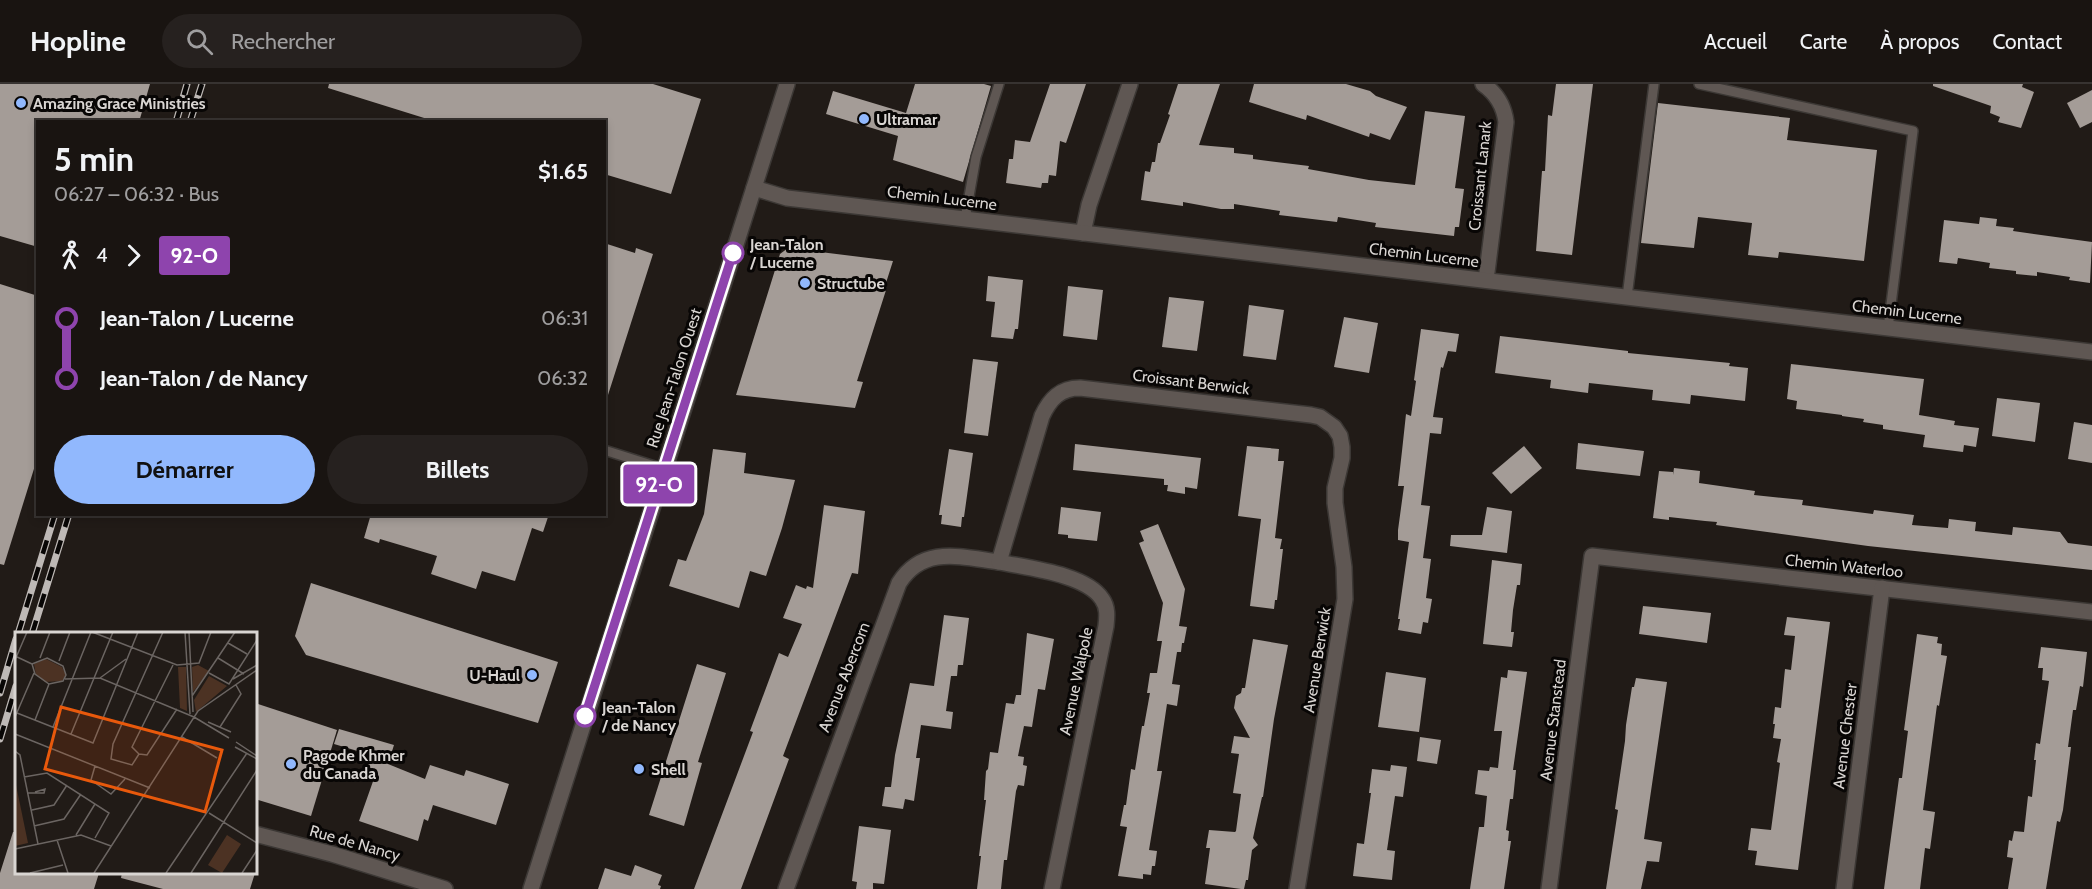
<!DOCTYPE html>
<html lang="fr">
<meta charset="utf-8">
<style>
body{margin:0;font-family:Cabin,sans-serif;background:#26211f;color:#f1f3f6;height:100vh;display:flex;flex-direction:column;font-size:22px;white-space:nowrap}
*{box-sizing:border-box;margin:0}
p{font-size:20px;color:#9f9e9f}
.icon{flex:none;width:33px;height:33px;fill:none;stroke:currentColor;stroke-width:2;stroke-linecap:round;stroke-linejoin:round}
.map{position:relative;flex:1;overflow:hidden}
.drawer{position:absolute;left:36px;top:36px;width:570px;height:396px;display:flex;flex-direction:column;background:#191411;border-radius:0px;box-shadow:0 3px 9px #0003,0 0 0 2px #373331}
.drawer>*{flex:none}
.badge{padding:0 12px;border-radius:4px;font-size:21px;line-height:39px}
.map>.badge{position:absolute;translate:-50% -50%;box-shadow:0 0 0 3px #fff}
.legs{display:flex;align-items:center;gap:9px;height:66px;padding:0 18px;font-size:20px}
.legs p{margin-inline-start:auto}
.headline{display:flex;align-items:center;justify-content:space-between;height:102px;padding:0 18px}
h1{font-size:33px;font-weight:800;line-height:45px}
.button{display:flex;gap:12px;margin-top:auto;padding:12px 18px}
.button a{flex:1;height:69px;border-radius:36px;background:#91b8fd;color:#111;font-size:24px;font-weight:800;line-height:69px;text-align:center}
.button a+a{background:#26211f;color:#f1f3f6}
ul{padding:0 18px;list-style:none}
li{display:flex;align-items:center;gap:21px;height:60px;font-size:22px}
li i{display:grid;place-items:center;width:9px;height:100%;margin:0 8px;background:currentColor}
li i::after{content:'';width:15px;height:15px;margin:-8px;border:4px solid;border-radius:50%;background:#191411}
li p{margin-inline-start:auto}
li:first-child i{background:linear-gradient(#0000 50%,currentColor 0)}
li:last-child i{background:linear-gradient(currentColor 50%,#0000 0)}
header{display:flex;align-items:center;gap:36px;box-sizing:border-box;height:84px;padding:0 30px;background:#191411;border-bottom:2px solid #373331}
header strong{font-size:28px}
nav{display:flex;gap:33px;margin-inline-start:auto;font-size:21px}
.search{width:420px;height:54px;background:#26211f;display:flex;align-items:center;gap:15px;box-sizing:border-box;padding:0 21px;border-radius:33px;color:#9f9e9f;font-size:22px}
.map>svg:first-child{display:block}
</style>
<header>
<strong>Hopline</strong>
<div class="search"><svg class="icon" aria-label="search" viewBox="0 0 24 24"><circle cx="10" cy="10" r="6"/><path d="M15 15l6 6"/></svg>Rechercher</div>
<nav><a>Accueil</a><a>Carte</a><a>À propos</a><a>Contact</a></nav>
</header>
<div class="map">
<svg width="2092" height="805" viewBox="0 0 2092 805">
<rect width="100%" height="100%" fill="#211b17"/>
<!-- building -->
<g fill="#a49c97">
<polygon points="0,0 150,0 139,38 38,38 38,163 0,152"/>
<polygon points="329,0 653,0 701,15 671,110 604,90 604,38 437,38 328,4"/>
<polygon points="915,0 984,0 991,2 963,98 893,76 898,52 826,30 833,7 906,29"/>
<polygon points="1050,0 1086,0 1066,59 1060,57 1056,92 1049,91 1048,99 1042,99 1041,104 1006,99 1009,75 1013,75 1015,56 1030,58"/>
<polygon points="1178,0 1220,0 1199,61 1234,64 1234,69 1253,71 1253,75 1309,82 1308,85 1369,96 1415,101 1425,27 1465,32 1455,104 1464,105 1459,143 1455,143 1454,152 1375,143 1376,139 1338,133 1337,138 1279,131 1280,127 1234,120 1234,125 1221,125 1183,118 1183,122 1141,116 1145,87 1150,88 1152,78 1155,78 1158,59 1160,59 1170,31 1168,30"/>
<polygon points="1254,0 1346,0 1370,7 1376,12 1407,23 1390,56 1370,49 1369,53 1307,31 1306,36 1249,18"/>
<polygon points="1556,0 1593,0 1572,171 1536,167 1542,87 1545,87 1548,31 1552,32"/>
<polygon points="1933,0 2023,0 2022,3 2034,8 2021,44 1998,38 2000,33 1990,29 1991,22 1933,2"/>
<polygon points="2092,6 2092,38 2080,44 2067,19"/>
<polygon points="1658,19 1790,34 1787,56 1877,66 1864,177 1779,168 1778,174 1748,171 1752,139 1698,133 1694,164 1641,159"/>
<polygon points="1980,133 1997,135 1996,142 2014,144 2013,147 2092,158 2090,199 2069,196 2070,193 2037,188 2037,192 2016,190 2016,187 1989,184 1990,179 1958,174 1957,180 1939,178 1944,136 1979,140"/>
<polygon points="604,159 635,169 636,164 653,170 608,311 604,310"/>
<polygon points="788,164 893,177 885,202 887,203 857,297 863,298 855,324 736,311 780,170"/>
<polygon points="988,192 1023,196 1018,245 1015,245 1013,255 991,253 995,218 986,217"/>
<polygon points="0,200 38,212 38,372 4,481 0,480"/>
<polygon points="1068,202 1103,206 1097,256 1063,252"/>
<polygon points="1169,213 1204,217 1197,267 1162,263"/>
<polygon points="1249,221 1284,226 1276,276 1243,272"/>
<polygon points="1344,233 1378,239 1369,289 1334,283"/>
<polygon points="1421,245 1459,250 1456,268 1448,267 1443,284 1441,283 1433,333 1443,334 1441,350 1430,349 1421,421 1430,422 1423,474 1431,475 1426,514 1432,515 1428,539 1423,538 1421,550 1398,546 1400,535 1398,535 1409,458 1398,456 1398,446 1404,402 1398,402 1402,367 1406,330 1411,332 1416,297 1414,296"/>
<polygon points="1500,252 1628,267 1628,269 1730,279 1729,282 1748,284 1745,317 1691,311 1690,320 1652,316 1653,306 1589,299 1588,309 1550,304 1551,296 1495,289"/>
<polygon points="973,275 998,278 988,352 964,349"/>
<polygon points="1791,280 1924,295 1919,331 1955,337 1954,341 1979,344 1976,363 1964,361 1963,368 1923,363 1925,351 1883,345 1883,341 1863,338 1864,335 1842,332 1842,331 1796,325 1797,317 1787,315"/>
<polygon points="1997,314 2040,319 2035,358 1992,352"/>
<polygon points="2074,338 2092,341 2092,379 2068,375"/>
<polygon points="1578,359 1644,367 1640,392 1576,385"/>
<polygon points="1075,360 1201,374 1197,405 1185,403 1185,410 1167,407 1168,401 1164,401 1164,395 1073,386"/>
<polygon points="1247,362 1279,365 1278,377 1284,377 1275,454 1282,455 1280,465 1283,465 1277,516 1275,516 1274,525 1250,522 1261,435 1238,432"/>
<polygon points="1524,362 1542,384 1511,410 1492,389"/>
<polygon points="713,365 746,369 744,389 795,396 782,444 766,492 750,487 739,524 669,502 678,475 686,477 704,430"/>
<polygon points="949,365 973,369 964,433 962,433 961,443 941,440 942,431 939,431"/>
<polygon points="1674,384 1700,387 1699,399 1755,407 1754,411 1803,416 1802,421 1873,430 1874,426 1914,431 1912,441 1948,444 1949,435 1976,438 1975,447 2012,451 2013,443 2060,448 2068,459 2092,462 2092,486 1868,462 1716,441 1717,438 1705,437 1669,433 1669,436 1653,434 1659,387 1673,388 1673,391"/>
<polygon points="824,421 865,427 858,490 852,489 783,672 789,675 741,805 694,805 741,680 753,648 750,647 779,569 788,573 802,540 783,534 796,501 806,505 807,502 813,504"/>
<polygon points="1061,423 1101,428 1097,457 1068,454 1068,451 1058,450"/>
<polygon points="1487,423 1512,427 1507,469 1450,462 1451,451 1482,451"/>
<polygon points="371,430 549,430 543,448 532,444 515,497 482,487 476,505 431,490 437,472 380,455 379,459 364,454"/>
<polygon points="1158,440 1185,505 1179,542 1187,543 1184,559 1182,559 1181,568 1177,568 1172,600 1180,601 1177,622 1167,620 1157,687 1162,687 1149,766 1157,767 1155,782 1152,782 1151,791 1143,790 1143,795 1118,792 1127,743 1120,742 1124,721 1126,721 1131,685 1135,686 1142,642 1144,642 1150,609 1147,609 1150,589 1157,589 1162,557 1157,557 1163,519 1139,459 1144,457 1140,447"/>
<polygon points="1492,476 1522,480 1520,501 1517,501 1513,526 1511,548 1514,548 1512,563 1483,560"/>
<polygon points="311,499 558,578 538,639 306,571 295,552"/>
<polygon points="1643,522 1711,529 1707,559 1639,550"/>
<polygon points="944,531 969,534 963,581 958,581 957,592 951,592 946,627 953,628 951,645 921,641 916,674 920,674 914,717 905,715 903,725 882,722 885,703 891,703 895,671 910,599 934,602"/>
<polygon points="1787,533 1830,538 1798,786 1755,781 1757,767 1748,766 1751,744 1771,746 1780,679 1777,678 1781,655 1773,654 1775,640 1773,640 1775,623 1781,624 1785,585 1791,586 1795,552 1784,551"/>
<polygon points="1027,549 1054,555 1045,606 1038,605 1032,643 1024,642 1018,672 1024,673 1023,681 1027,682 1024,702 1018,701 1016,707 1007,776 1004,776 1001,805 977,805 981,772 979,772 986,716 984,716 986,687 988,685 990,668 998,669 1006,619 1014,620 1016,611 1021,611"/>
<polygon points="1917,550 1938,553 1937,559 1942,560 1941,571 1947,572 1939,622 1937,621 1923,726 1935,728 1930,765 1925,764 1920,805 1884,805 1899,694 1902,694 1905,670 1908,647 1904,646"/>
<polygon points="1253,555 1288,561 1274,635 1263,713 1262,713 1253,754 1258,761 1252,766 1248,796 1246,796 1244,805 1241,805 1205,800 1210,764 1206,764 1209,746 1235,748 1236,747 1241,710 1233,709 1239,670 1231,669 1234,652 1250,654 1234,624 1236,612 1241,609 1242,604 1245,604"/>
<polygon points="2041,563 2087,568 2083,603 2080,602 2076,626 2073,626 2068,663 2071,663 2063,726 2060,738 2057,737 2046,805 2008,805 2013,774 2007,773 2009,756 2012,757 2014,747 2024,748 2028,712 2032,713 2036,676 2034,676 2036,659 2040,660 2049,597 2042,596 2043,584 2038,584"/>
<polygon points="697,580 726,589 698,678 702,679 684,742 649,731"/>
<polygon points="1508,586 1527,588 1513,686 1516,686 1513,715 1510,715 1506,746 1509,747 1508,757 1511,757 1504,805 1470,805 1479,743 1484,743 1487,712 1475,710 1478,686 1489,687 1490,683 1498,684 1502,647 1494,647 1501,593 1507,594"/>
<polygon points="1386,588 1426,594 1419,648 1378,643"/>
<polygon points="1636,594 1667,598 1644,755 1662,758 1659,778 1647,777 1641,805 1606,805 1618,726 1615,725 1625,657 1626,641 1632,603 1634,603"/>
<polygon points="255,619 337,646 311,732 255,715"/>
<polygon points="339,645 394,661 388,680 425,695 430,681 464,692 466,686 509,700 496,741 433,721 428,737 424,735 418,757 359,737 377,686 367,683 371,671 334,660"/>
<polygon points="1420,653 1441,656 1437,680 1417,677"/>
<polygon points="1391,681 1407,683 1403,713 1395,712 1387,766 1395,767 1392,796 1353,792 1357,759 1364,760 1371,709 1369,709 1372,685 1390,687"/>
<polygon points="859,742 891,746 884,800 873,799 873,805 856,805 857,798 852,797"/>
<polygon points="13,748 16,748 16,789 99,789 94,805 0,805 0,789"/>
<polygon points="635,781 662,791 658,801 661,802 660,805 598,805 605,784 631,792"/>
<polygon points="122,789 255,789 250,805 163,805 121,794"/>
</g>
<g fill="none" stroke-linecap="round" stroke-linejoin="round">
<defs>
<g id="lane">
<polyline points="1699,0 1913,47 1888,244"/>
<polyline points="965,135 976,73 999,0"/>
<polyline points="1627,213 1654,0"/>
<polyline points="604,366 664,385"/>
</g>
<g id="street">
<path d="M1483,0C1496,9 1504,22 1506,38L1486,196"/>
<polyline points="1083,149 1089,121 1130,0"/>
<polyline points="255,750 332,770 445,805"/>
<path d="M786,805L899,499C923,461 961,473 999,478"/>
<path d="M1052,805L1106,542C1107,533 1108,523 1102,515C1086,490 1027,484 999,478L1042,332C1050,315 1060,304 1080,304L1311,331L1320,333L1334,343L1340,352L1342,363V374L1335,404V419L1344,483L1345,515L1297,805"/>
<polyline points="1549,805 1592,472 2092,528"/>
<polyline points="1844,805 1882,504"/>
</g>
<g id="secondary">
<polyline points="754,104 787,114 2092,268"/>
<polyline points="531,805 787,0"/>
</g>
</defs>
<!-- lane casing -->
<use href="#lane" stroke="#3c3835" stroke-width="12"/>
<!-- street casing -->
<use href="#street" stroke="#3c3835" stroke-width="18"/>
<!-- secondary casing -->
<use href="#secondary" stroke="#3c3835" stroke-width="18"/>
<!-- lane -->
<use href="#lane" stroke="#5f5753" stroke-width="9"/>
<!-- street -->
<use href="#street" stroke="#5f5753" stroke-width="15"/>
<!-- secondary -->
<use href="#secondary" stroke="#5f5753" stroke-width="15"/>
<defs>
<g id="rail">
<polyline points="176,38 187,0"/>
<polyline points="190,38 202,0"/>
<polyline points="18,550 55,430"/>
<polyline points="32,550 69,430"/>
<polyline points="0,609 16,555"/>
<polyline points="0,655 16,602"/>
</g>
</defs>
<!-- rail casing -->
<use href="#rail" stroke="#beb9b6" stroke-width="7"/>
<!-- rail -->
<use href="#rail" stroke="#080605" stroke-width="4.5" stroke-dasharray="14" stroke-linecap="butt"/>
</g>
<g fill="none" stroke-linecap="round" stroke-linejoin="round">
<defs>
<polyline id="line-1" points="585,632 733,169"/>
</defs>
<!-- line-1 casing -->
<use href="#line-1" stroke="#fff" stroke-width="14"/>
<!-- line-1 -->
<use href="#line-1" stroke="#8e44ad" stroke-width="9"/>
</g>
<!-- markers -->
<g fill="#91b8fd" stroke="#080605" stroke-width="2">
<circle cx="21" cy="19" r="6"/>
<circle cx="864" cy="35" r="6"/>
<circle cx="805" cy="199" r="6"/>
<circle cx="532" cy="591" r="6"/>
<circle cx="291" cy="680" r="6"/>
<circle cx="639" cy="685" r="6"/>
</g>
<g fill="#fff" stroke="#8e44ad" stroke-width="3">
<circle cx="733" cy="169" r="10"/>
<circle cx="585" cy="632" r="10"/>
</g>
<g text-anchor="middle" dominant-baseline="central" stroke-width="6" stroke-linejoin="round" paint-order="stroke">
<!-- poi labels -->
<g font-size="16" font-weight="bold" fill="#d9d5d2" stroke="#080605" text-anchor="start">
<text x="33" y="19">Amazing Grace Ministries</text>
<text x="876" y="35">Ultramar</text>
<text x="817" y="199">Structube</text>
<text x="520" y="591" text-anchor="end">U-Haul</text>
<text x="303" y="671">Pagode Khmer<tspan x="303" dy="18">du Canada</tspan></text>
<text x="651" y="685">Shell</text>
</g>
<!-- street labels -->
<g font-size="16" fill="#d9d5d2" stroke="#080605">
<text transform="translate(1480 92) rotate(-84)">Croissant Lanark</text>
<text transform="translate(942 114) rotate(7)">Chemin Lucerne</text>
<text transform="translate(1424 171) rotate(7)">Chemin Lucerne</text>
<text transform="translate(1907 228) rotate(7)">Chemin Lucerne</text>
<text transform="translate(674 294) rotate(-72)">Rue Jean-Talon Ouest</text>
<text transform="translate(1191 298) rotate(7)">Croissant Berwick</text>
<text transform="translate(1844 482) rotate(6)">Chemin Waterloo</text>
<text transform="translate(1317 576) rotate(-81)">Avenue Berwick</text>
<text transform="translate(844 593) rotate(-69)">Avenue Abercorn</text>
<text transform="translate(1076 597) rotate(-78)">Avenue Walpole</text>
<text transform="translate(1553 636) rotate(-83)">Avenue Stanstead</text>
<text transform="translate(1845 652) rotate(-83)">Avenue Chester</text>
<text transform="translate(355 759) rotate(16)">Rue de Nancy</text>
</g>
<!-- stop labels -->
<g font-size="16" font-weight="bold" fill="#d9d5d2" stroke="#080605" text-anchor="start">
<text x="750" y="160">Jean-Talon<tspan x="750" dy="18">/ Lucerne</tspan></text>
<text x="602" y="623">Jean-Talon<tspan x="602" dy="18">/ de Nancy</tspan></text>
</g>
</g>
<!-- overview -->
<g transform="translate(15 548)">
<rect width="242" height="242" fill="#211b17"/>
<path d="M31,27L47,35L51,43L47,49L30,50L21,43L19,32ZM183,33L194,39L178,60L177,35ZM163,35H171L172,79L165,76ZM194,44L212,54L181,80L179,68ZM0,148L13,211L0,214ZM212,203L226,212L207,241L193,233Z" fill="#4c3223"/>
<path fill="none" stroke="#6b6562" stroke-width="1.5" d="M77,0L162,33L184,31L196,0M148,0L98,112L96,127L117,133L124,122L117,115L158,33M170,0L175,82M174,0L178,80M213,11L232,22M0,24L17,32M25,26L35,0M32,26L48,34L51,43L48,49L34,52L20,42L17,32ZM203,26L229,42M0,28L12,0M44,29L55,0M194,41L214,52L242,8M85,46L111,27M50,47L85,46L179,85M218,47L242,33M177,64L220,0M2,81L78,111L123,0M0,85L19,41M179,85L214,106M20,88L34,52M193,90L216,100M38,95L76,0M205,95L226,62L221,53M0,102L135,156M56,102L98,0M167,105L202,126M221,110L242,124M220,115L242,127M0,119L5,123L23,212M124,122L132,123L162,77M80,134L76,148L96,162L110,147M9,145L32,141L94,181L80,206M12,161H29L30,157L20,160M17,178L39,173L52,153M194,181L242,211M19,194L49,187L66,162M61,203L80,172M42,208L53,241M0,217L66,203L96,214M15,241L48,233M79,241L183,79L242,38M151,241L232,121M176,241L242,138M227,241L242,218"/>
<path fill="#e8590c" fill-opacity="0.15" stroke="#e8590c" stroke-width="3" d="M46,75L207,118L190,180L30,137Z"/>
<rect width="242" height="242" fill="none" stroke="#d9d5d2" stroke-width="3"/>
</g>
</svg>
<b class="badge" style="left:659px;top:400px;background:#8e44ad;color:#fff">92-O</b>
<section class="drawer">
<div class="headline"><div><h1>5 min</h1><p>06:27 – 06:32 · Bus</p></div><b>$1.65</b></div>
<div class="legs"><svg class="icon" aria-label="walk" viewBox="0 0 24 24"><circle cx="13" cy="4" r="2"/><path d="M13 8l-2 6 4 7M11 14l-3 7M7 12l3-4h3l4 4"/></svg>4<svg class="icon" aria-label="forward" viewBox="0 0 24 24"><path d="M9 5l7 7-7 7"/></svg><b class="badge" style="background:#8e44ad;color:#fff">92-O</b></div>
<ul>
<li><i style="color:#8e44ad"></i><b>Jean-Talon / Lucerne</b><p>06:31</p></li>
<li><i style="color:#8e44ad"></i><b>Jean-Talon / de Nancy</b><p>06:32</p></li>
</ul>
<div class="button"><a>Démarrer</a><a>Billets</a></div>
</section>
</div>
